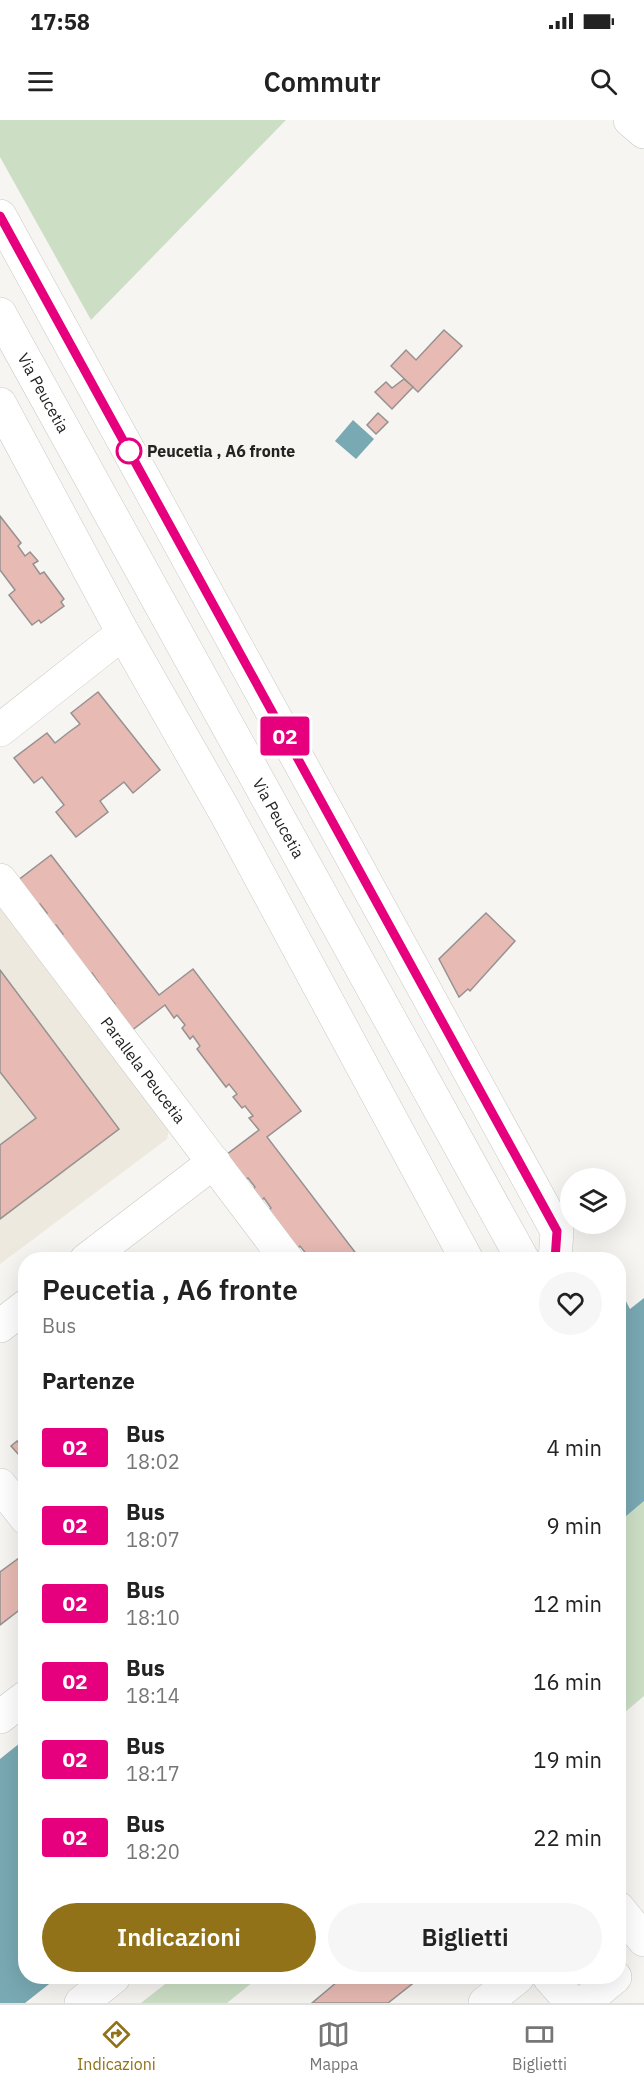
<!DOCTYPE html>
<html lang="it">
<style>
body{margin:0;font-family:"IBM Plex Sans",sans-serif;background:#f6f6f6;color:#222;height:100vh;display:flex;flex-direction:column;font-size:22px;white-space:nowrap}
*{box-sizing:border-box;margin:0}
p{font-size:20px;color:#767676}
.icon{flex:none;width:33px;height:33px;fill:none;stroke:currentColor;stroke-width:2;stroke-linecap:round;stroke-linejoin:round}
.map{position:relative;flex:1;overflow:hidden}
.details{position:absolute;left:18px;top:1132px;width:608px;height:732px;display:flex;flex-direction:column;background:#fff;border-radius:24px;box-shadow:0 6px 24px #0002}
.details>*{flex:none}
.badge{padding:0 12px;border-radius:4px;font-size:21px;line-height:39px}
.controls{position:absolute;left:560px;top:1048px;display:grid;gap:12px}
.controls a{display:grid;place-items:center;width:66px;height:66px;border-radius:50%;background:#fff;box-shadow:0 6px 24px #0002;font-size:30px}
.map>.badge{position:absolute;translate:-50% -50%;box-shadow:0 0 0 3px #fff}
h2{padding:0 24px;font-size:22px;line-height:54px}
.round{display:grid;place-items:center;flex:none;width:63px;height:63px;border-radius:32px;background:#f6f6f6}
.headline{display:flex;align-items:center;justify-content:space-between;height:102px;padding:0 24px}
h1{font-size:28px;font-weight:600;line-height:45px}
.action{display:flex;gap:12px;margin-top:auto;padding:12px 24px}
.action a{flex:1;height:69px;border-radius:36px;background:#917218;color:#fff;font-size:24px;font-weight:600;line-height:69px;text-align:center}
.action a+a{background:#f6f6f6;color:#222}
ul{padding:0;list-style:none}
li{display:flex;align-items:center;gap:18px;height:78px;padding:0 24px}
li div{flex:1}
li b{display:block;font-size:22px}
li em{font-style:normal}
li .badge{min-width:66px;font-weight:700;text-align:center}
.status{display:flex;justify-content:space-between;align-items:center;height:42px;padding:0 30px;background:#fff;direction:ltr}
.status svg{height:16px;fill:currentColor}
header{display:flex;justify-content:space-between;align-items:center;height:78px;padding:0 24px;background:#fff;font-size:27px;font-weight:600}
.menu{display:flex;justify-content:space-around;align-items:center;height:84px;border-top:2px solid #e0e0e0;background:#fff;font-size:16px;color:#767676}
.menu a{display:grid;justify-items:center;gap:3px}
.menu .selected{color:#917218}
.map>svg:first-child{display:block}
</style>
<div class="status"><b>17:58</b><svg viewBox="0 0 49 12"><path d="M0 12V9h3v3zM5 12V6h3v6zM10 12V3h3v9zM15 12V0h3v12zM26 1h20v11H26zM47 4h2v5h-2z"/></svg></div>
<header><svg class="icon" aria-label="menu" viewBox="0 0 24 24"><path d="M4 6h16M4 12h16M4 18h16"/></svg>Commutr<svg class="icon" aria-label="search" viewBox="0 0 24 24"><circle cx="10" cy="10" r="6"/><path d="M15 15l6 6"/></svg></header>
<div class="map">
<svg width="644" height="1883" viewBox="0 0 644 1883">
<rect width="100%" height="100%" fill="#f6f5f2"/>
<!-- built -->
<polygon fill="#ede9df" points="0,782 170,1005 167,1019 0,1144"/>
<!-- green -->
<g fill="#ccdfc5">
<polygon points="0,0 286,0 91,200 0,37"/>
<polygon points="644,1381 644,1576 618,1598 618,1403"/>
<polygon points="174,1857 259,1857 227,1883 141,1883"/>
</g>
<!-- water -->
<g fill="#79a9b3">
<polygon points="353,300 374,319 356,339 335,321"/>
<polygon points="618,1166 630,1189 644,1178 644,1381 618,1403"/>
<polygon points="25,1619 26,1857 58,1857 25,1883 0,1883 0,1639"/>
</g>
<!-- building -->
<g fill="#e7bab3" stroke="#969291" stroke-width="1.5">
<polygon points="444,210 462,226 418,272 391,246 406,230 416,240"/>
<polygon points="404,259 413,267 392,289 375,272 386,262 392,268"/>
<polygon points="378,293 388,302 376,314 367,305"/>
<polygon points="0,396 21,423 18,426 25,436 30,432 38,441 33,444 40,454 44,452 64,479 61,482 64,486 41,503 39,500 32,505 9,475 15,470 0,450"/>
<polygon points="98,572 160,650 133,673 124,662 100,681 108,692 76,717 56,692 64,685 42,657 34,663 14,638 47,613 55,623 69,612 80,604 71,593"/>
<polygon points="51,735 159,875 193,849 301,991 267,1017 361,1140 306,1140 305,1139 308,1136 300,1126 297,1129 268,1091 271,1088 264,1078 261,1081 252,1070 255,1067 248,1058 244,1060 226,1035 259,1010 249,998 253,996 245,986 242,988 233,977 237,974 229,964 226,967 197,929 200,926 193,916 190,919 182,908 185,905 177,895 174,898 165,885 131,911 112,886 115,884 107,874 104,876 96,865 99,863 92,853 88,855 59,817 63,814 56,805 52,807 43,795 47,793 40,784 37,787 17,761"/>
<polygon points="486,793 515,821 470,871 468,869 459,877 439,839"/>
<polygon points="0,850 119,1009 0,1099 0,1025 36,998 0,952"/>
<polygon points="17,1321 24,1330 19,1335 11,1326"/>
<polygon points="19,1438 26,1446 26,1480 20,1484 22,1488 0,1505 0,1452"/>
<polygon points="343,1857 421,1857 388,1883 312,1883"/>
</g>
<g fill="none" stroke-linecap="round" stroke-linejoin="round">
<defs>
<g id="minor">
<polyline points="630,0 644,12"/>
<polyline points="0,96 557,1111 555,1140"/>
<path id="s1" d="M0,194L523,1140"/>
<polyline points="0,284 123,513 224,690 467,1140"/>
<polyline points="0,610 123,513"/>
<path id="s2" d="M0,760L287,1140"/>
<polyline points="86,1140 214,1042"/>
<polyline points="0,1206 26,1186"/>
<polyline points="0,1365 26,1398"/>
<polyline points="0,1597 26,1577"/>
<polyline points="618,1788 644,1820"/>
<polyline points="549,1857 572,1883"/>
<polyline points="81,1883 114,1857"/>
<polyline points="485,1883 518,1857"/>
<polyline points="584,1883 615,1857"/>
</g>
</defs>
<!-- minor casing -->
<use href="#minor" stroke="#cac9c5" stroke-width="34"/>
<!-- minor -->
<use href="#minor" stroke="#fff" stroke-width="33"/>
</g>
<g fill="none" stroke-linecap="round" stroke-linejoin="round">
<defs>
<polyline id="line" points="0,96 557,1111 555,1140"/>
</defs>
<!-- line casing -->
<use href="#line" stroke="#fff" stroke-width="14"/>
<!-- line -->
<use href="#line" stroke="#e6007e" stroke-width="9"/>
</g>
<!-- markers -->
<circle fill="#fff" stroke="#e6007e" stroke-width="3" cx="129" cy="331" r="12"/>
<g text-anchor="middle" dominant-baseline="central" stroke-width="6" stroke-linejoin="round" paint-order="stroke">
<!-- street labels -->
<g font-size="16" fill="#232322" stroke="#f6f5f2">
<text stroke="none"><textPath href="#s1" startOffset="90">Via Peucetia</textPath></text>
<text stroke="none"><textPath href="#s1" startOffset="576">Via Peucetia</textPath></text>
<text stroke="none"><textPath href="#s2" startOffset="238">Parallela Peucetia</textPath></text>
</g>
<!-- stop labels -->
<g font-size="16" font-weight="bold" fill="#232322" stroke="#f6f5f2" text-anchor="start">
<text x="147" y="331">Peucetia , A6 fronte</text>
</g>
</g>
</svg>
<div class="controls">
<a><svg class="icon" aria-label="layers" viewBox="0 0 24 24"><path d="M12 4l9 5-9 5-9-5zM3 14l9 5 9-5"/></svg></a>
</div>
<b class="badge" style="left:285px;top:616px;background:#e6007e;color:#fff">02</b>
<section class="details">
<div class="headline"><div><h1>Peucetia , A6 fronte</h1><p>Bus</p></div><a class="round"><svg class="icon" aria-label="heart" viewBox="0 0 24 24"><path d="M12 20l-8-8c-3-5 5-10 8-4 3-6 11-1 8 4z"/></svg></a></div>
<h2>Partenze</h2>
<ul>
<li><span class="badge" style="background:#e6007e;color:#fff">02</span><div><b>Bus</b><p>18:02</p></div><em>4 min</em></li>
<li><span class="badge" style="background:#e6007e;color:#fff">02</span><div><b>Bus</b><p>18:07</p></div><em>9 min</em></li>
<li><span class="badge" style="background:#e6007e;color:#fff">02</span><div><b>Bus</b><p>18:10</p></div><em>12 min</em></li>
<li><span class="badge" style="background:#e6007e;color:#fff">02</span><div><b>Bus</b><p>18:14</p></div><em>16 min</em></li>
<li><span class="badge" style="background:#e6007e;color:#fff">02</span><div><b>Bus</b><p>18:17</p></div><em>19 min</em></li>
<li><span class="badge" style="background:#e6007e;color:#fff">02</span><div><b>Bus</b><p>18:20</p></div><em>22 min</em></li>
</ul>
<div class="action"><a>Indicazioni</a><a>Biglietti</a></div>
</section>
</div>
<nav class="menu">
<a class="selected"><svg class="icon" aria-label="directions" viewBox="0 0 24 24"><path d="M12 3l9 9-9 9-9-9zM9 14v-3h6M13 9l2 2-2 2"/></svg>Indicazioni</a>
<a><svg class="icon" aria-label="map" viewBox="0 0 24 24"><path d="M3 6l6-2 6 2 6-2v14l-6 2-6-2-6 2zM9 4v14M15 6v14"/></svg>Mappa</a>
<a><svg class="icon" aria-label="tickets" viewBox="0 0 24 24"><path d="M3 7h18v10H3zM15 7v10"/></svg>Biglietti</a>
</nav>
